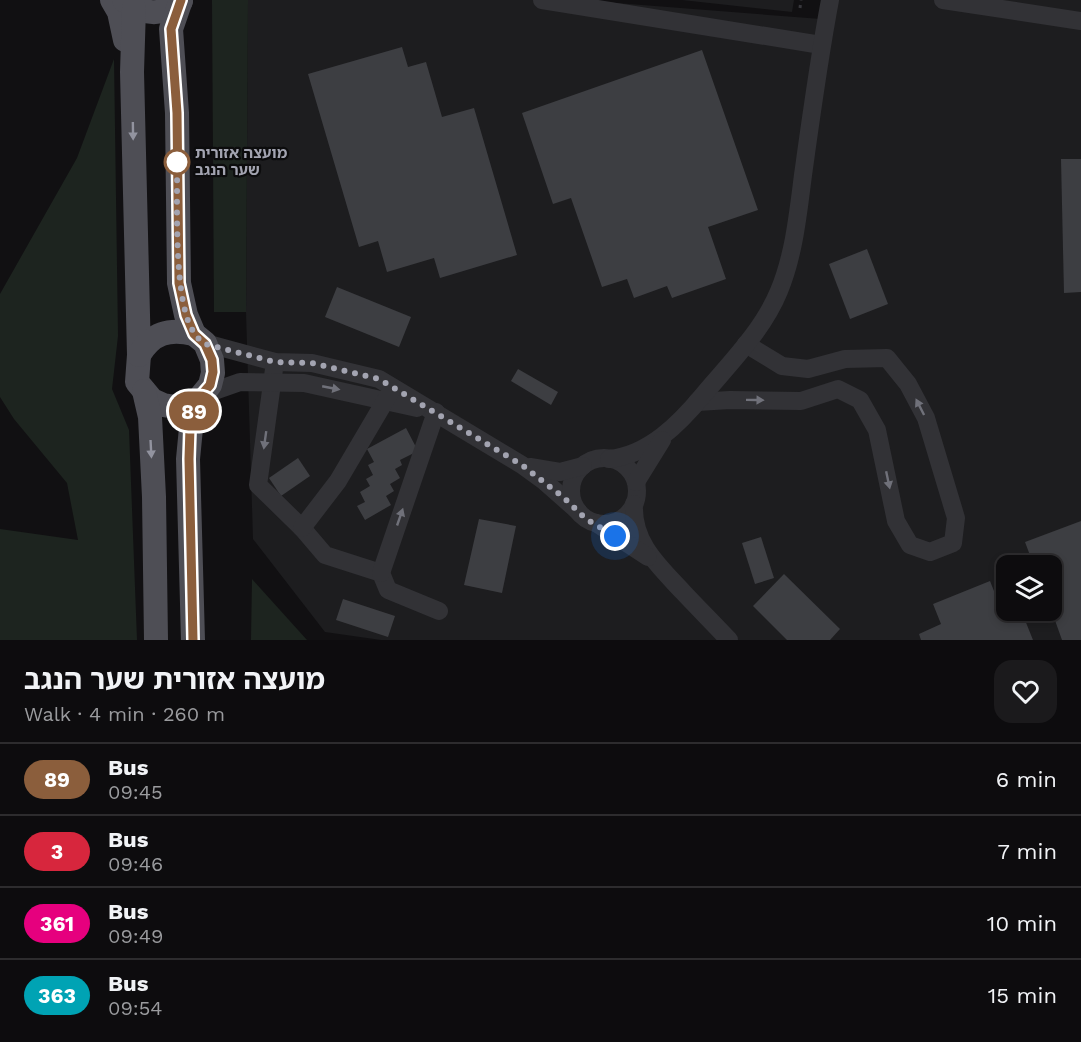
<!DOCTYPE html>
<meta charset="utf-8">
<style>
body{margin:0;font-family:"Work Sans","Noto Sans Hebrew",sans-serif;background:#1b1a1c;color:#f1f3f6;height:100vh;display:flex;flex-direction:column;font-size:22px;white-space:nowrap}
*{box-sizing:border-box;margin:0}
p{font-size:20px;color:#9a9b9e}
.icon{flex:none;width:33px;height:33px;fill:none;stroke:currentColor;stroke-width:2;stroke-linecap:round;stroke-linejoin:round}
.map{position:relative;height:640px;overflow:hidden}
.details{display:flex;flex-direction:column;background:#0d0c0e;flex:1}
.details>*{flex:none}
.badge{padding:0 12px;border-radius:20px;font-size:21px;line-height:39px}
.fabs{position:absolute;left:996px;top:555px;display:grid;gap:12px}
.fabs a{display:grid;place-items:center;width:66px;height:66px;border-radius:12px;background:#0d0c0e;box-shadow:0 3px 9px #0003,0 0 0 2px #2d2c2e;font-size:30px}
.you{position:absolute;width:30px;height:30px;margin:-15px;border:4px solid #fff;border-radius:50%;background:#1a73e8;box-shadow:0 0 0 9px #1a73e833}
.map>.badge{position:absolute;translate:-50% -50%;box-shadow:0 0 0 3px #fff}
.round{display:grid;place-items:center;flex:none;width:63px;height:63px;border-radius:18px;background:#1b1a1c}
.overview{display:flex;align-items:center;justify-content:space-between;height:102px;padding:0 24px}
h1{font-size:28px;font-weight:700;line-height:45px}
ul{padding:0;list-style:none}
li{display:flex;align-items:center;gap:18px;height:72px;padding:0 24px;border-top:2px solid #2d2c2e}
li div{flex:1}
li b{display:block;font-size:22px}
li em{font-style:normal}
li .badge{min-width:66px;font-weight:700;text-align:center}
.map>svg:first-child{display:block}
</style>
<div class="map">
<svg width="1081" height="640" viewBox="0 0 1081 640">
<rect width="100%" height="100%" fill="#111012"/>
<!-- built -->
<g fill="#1d1d1f" fill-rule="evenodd">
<path d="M248,0H578L834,20L835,0H1081V640H381L325,632L253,539L246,312ZM1006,566H1052V610H1006Z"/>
<polygon points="682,0 794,0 792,12"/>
</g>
<!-- green -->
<g fill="#1d241f">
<polygon points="212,0 248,0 246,312 214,312"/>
<polygon points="114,59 118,336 112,389 129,430 137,640 0,640 0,529 78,540 67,483 14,419 0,397 0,294 77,158"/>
<polygon points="252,579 307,640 251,640"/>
</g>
<!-- building -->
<g fill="#3d3e42">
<polygon points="402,47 408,67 426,62 442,117 474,108 517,255 440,278 434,258 387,272 378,241 359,247 308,74"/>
<polygon points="702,50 758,210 708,227 726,279 672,298 667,286 634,298 627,279 602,287 571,198 553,204 522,113"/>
<polygon points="1061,159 1081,159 1081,292 1064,293"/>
<polygon points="867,249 888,304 850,319 829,264"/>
<polygon points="337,287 411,317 399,347 325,317"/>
<polygon points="518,369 558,392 551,405 511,381"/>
<polygon points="406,428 418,451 400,460 402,465 395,469 400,478 390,484 394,491 386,496 391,505 365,520 357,506 365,502 360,492 370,486 366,479 373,475 368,465 374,462 367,449"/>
<polygon points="298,458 310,476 281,496 269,478"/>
<polygon points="479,519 516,526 502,593 464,585"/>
<polygon points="1081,521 1081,640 1062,640 1052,612 1052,566 1034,566 1025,542"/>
<polygon points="761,537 774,578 755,584 742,543"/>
<polygon points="784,574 840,629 830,640 787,640 753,606"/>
<polygon points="990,581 996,596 1006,591 1006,610 1021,610 1033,640 921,640 919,634 941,624 933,604"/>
<polygon points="343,599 395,616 388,637 336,620"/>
</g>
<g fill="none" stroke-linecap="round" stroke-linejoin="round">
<!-- path -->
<polyline stroke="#38383d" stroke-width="3" stroke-dasharray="3 4.5" stroke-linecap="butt" points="800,8 801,0"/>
<!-- minor -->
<g stroke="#323236" stroke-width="18">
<polyline points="542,0 821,45"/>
<polyline points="943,0 1081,21"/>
<polyline points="205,343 275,362 312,363 379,379 522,465 544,481 578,511"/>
<polyline points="275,362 258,485 302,528 325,555 381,573 388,590 439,611"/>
<polyline points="203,395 240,382 304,383 417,408"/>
<polyline points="697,402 730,400 801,401 838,389 860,400 877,430 896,521 910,545 930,552 953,543 956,518 926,418 908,384 887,358 845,359 808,369 782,366 746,344"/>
<circle cx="604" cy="491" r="33"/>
<path d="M609,459C649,455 680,423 704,394C731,362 763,330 779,291C794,255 798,214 803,175C811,117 819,58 830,0"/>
<polyline points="530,467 560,472 583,466"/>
<polyline points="636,482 662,440"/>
<path d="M634,504C632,543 659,566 683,592C698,608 714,624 729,640"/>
<polyline points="596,523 648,557"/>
<polyline points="302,528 338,481 391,391"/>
<polyline points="381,573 436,412"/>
</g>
<!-- major -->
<g stroke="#4e4e55" stroke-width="24">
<polyline points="112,0 119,12 125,40"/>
<path d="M124,0C143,15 162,17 181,1"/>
<polyline points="134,8 132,72 139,355 137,382 152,400 163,405 175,407 197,401 210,385 213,373 212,360 205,343 194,334 186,315 179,283 177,113 171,29 181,0"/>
<path d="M139,355C152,333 169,328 194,334"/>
<polyline points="144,391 150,417 154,497 156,640"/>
<polyline points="193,640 188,459 191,428 197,401"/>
</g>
</g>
<!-- one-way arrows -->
<defs><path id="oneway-solid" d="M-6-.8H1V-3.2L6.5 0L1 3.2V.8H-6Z" transform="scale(1.5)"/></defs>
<g fill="#92939f">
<use href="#oneway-solid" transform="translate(133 131) rotate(89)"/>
<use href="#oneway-solid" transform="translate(151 449) rotate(87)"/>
</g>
<g fill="#70717a">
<use href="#oneway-solid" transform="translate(331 388) rotate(11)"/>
<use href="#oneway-solid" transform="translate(755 400) rotate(1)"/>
<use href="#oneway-solid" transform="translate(920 407) rotate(-117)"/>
<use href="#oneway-solid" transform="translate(265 440) rotate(98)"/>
<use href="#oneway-solid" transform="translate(888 480) rotate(78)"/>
<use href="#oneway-solid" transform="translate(400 517) rotate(-71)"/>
</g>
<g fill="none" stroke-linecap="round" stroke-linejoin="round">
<defs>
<polyline id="line" points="181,0 171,29 177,113 179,283 186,315 194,334 205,344 212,360 213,372 210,385 196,401 190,428 189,459 193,640"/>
</defs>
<!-- line casing -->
<use href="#line" stroke="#fff" stroke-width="14"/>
<!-- line -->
<use href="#line" stroke="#8b5e3c" stroke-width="9"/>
<!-- walk -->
<path stroke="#a3a4b1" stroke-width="6" stroke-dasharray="0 10.8" d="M177,162V155C178,195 172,305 195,334C197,338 202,341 205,344L275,362L312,363L379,379L522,465L563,497L586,519L615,536"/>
</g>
<!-- markers -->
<circle fill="#fff" stroke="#8b5e3c" stroke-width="3" cx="177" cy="162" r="12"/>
<g text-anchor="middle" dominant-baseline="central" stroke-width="4.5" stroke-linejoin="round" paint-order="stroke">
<!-- stop labels -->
<g font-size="15" font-weight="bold" fill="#a3a4b1" stroke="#0c0c0d" text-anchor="start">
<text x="195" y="153">מועצה אזורית<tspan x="195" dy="17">שער הנגב</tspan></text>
</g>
</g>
</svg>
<div class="fabs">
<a><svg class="icon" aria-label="layers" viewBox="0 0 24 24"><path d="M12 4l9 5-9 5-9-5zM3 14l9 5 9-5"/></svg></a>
</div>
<div class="you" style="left:615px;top:536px"></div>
<b class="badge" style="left:194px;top:411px;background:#8b5e3c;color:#fff">89</b>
</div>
<section class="details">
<div class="overview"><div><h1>מועצה אזורית שער הנגב</h1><p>Walk · 4 min · 260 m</p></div><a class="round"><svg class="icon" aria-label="heart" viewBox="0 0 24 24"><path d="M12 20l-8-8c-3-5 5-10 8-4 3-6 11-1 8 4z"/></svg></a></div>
<ul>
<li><span class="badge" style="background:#8b5e3c;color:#fff">89</span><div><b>Bus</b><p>09:45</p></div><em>6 min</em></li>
<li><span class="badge" style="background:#d7263d;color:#fff">3</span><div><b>Bus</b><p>09:46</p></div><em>7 min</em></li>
<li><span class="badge" style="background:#e6007e;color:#fff">361</span><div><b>Bus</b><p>09:49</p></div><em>10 min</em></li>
<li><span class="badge" style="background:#00a3b4;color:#fff">363</span><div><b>Bus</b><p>09:54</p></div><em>15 min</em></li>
</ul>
</section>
